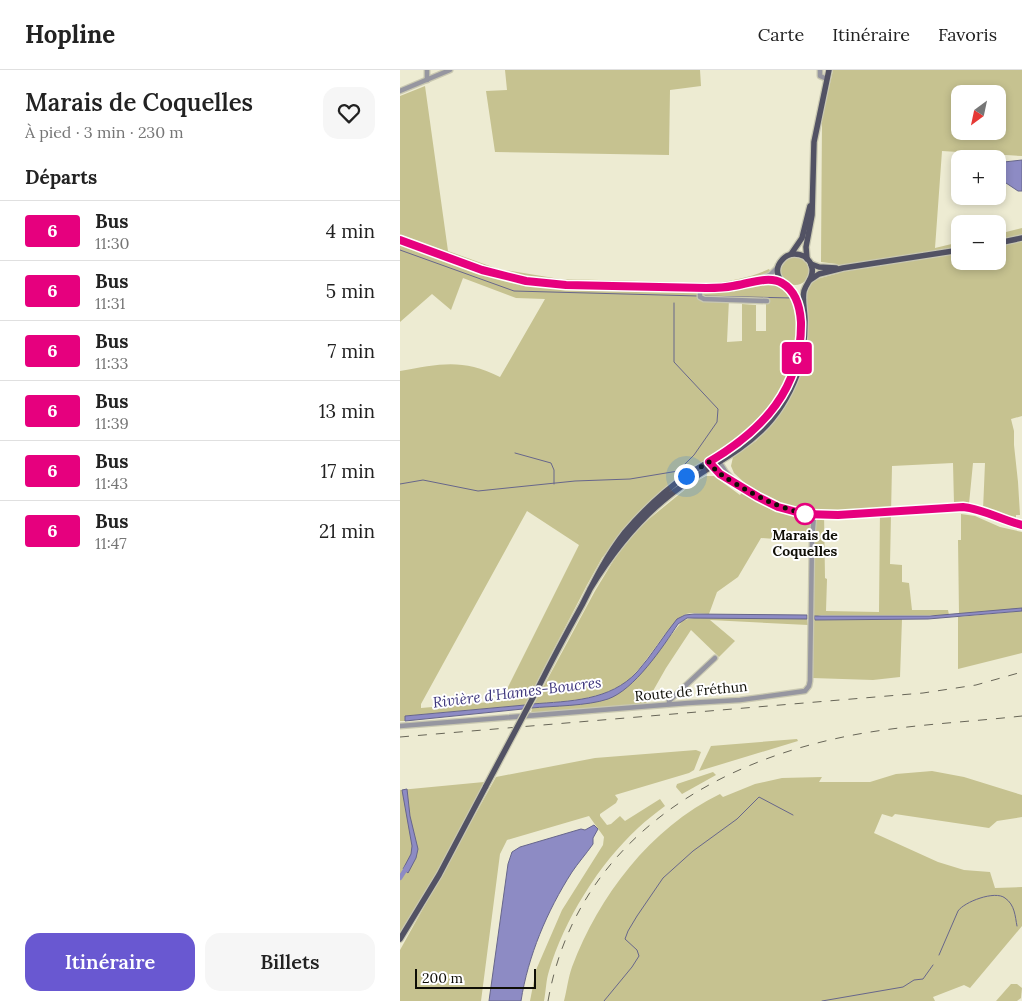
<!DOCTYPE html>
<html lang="fr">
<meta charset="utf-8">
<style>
body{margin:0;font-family:Lora,serif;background:#f6f6f6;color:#222;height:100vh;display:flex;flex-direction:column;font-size:19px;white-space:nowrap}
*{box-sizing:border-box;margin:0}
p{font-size:16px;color:#767676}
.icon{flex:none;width:28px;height:28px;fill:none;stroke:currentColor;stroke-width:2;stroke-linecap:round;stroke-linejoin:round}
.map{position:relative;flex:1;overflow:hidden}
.details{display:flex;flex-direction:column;background:#fff;width:400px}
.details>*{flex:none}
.badge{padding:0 10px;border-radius:4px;font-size:18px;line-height:32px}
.needle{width:32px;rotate:213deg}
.fabs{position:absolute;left:551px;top:15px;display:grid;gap:10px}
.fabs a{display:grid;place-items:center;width:55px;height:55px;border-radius:10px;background:#fff;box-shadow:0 2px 8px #0003;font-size:25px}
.scale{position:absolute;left:15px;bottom:12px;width:121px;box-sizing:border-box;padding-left:5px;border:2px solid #0f0e06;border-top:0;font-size:14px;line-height:18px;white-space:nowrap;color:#0f0e06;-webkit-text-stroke:4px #fff;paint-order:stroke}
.you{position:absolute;width:25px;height:25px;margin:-12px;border:4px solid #fff;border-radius:50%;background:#1a73e8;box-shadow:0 0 0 8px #1a73e833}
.map>.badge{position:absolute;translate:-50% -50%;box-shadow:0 0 0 2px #fff}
h2{padding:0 25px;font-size:19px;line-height:45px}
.round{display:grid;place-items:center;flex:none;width:52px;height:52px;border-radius:15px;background:#f6f6f6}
.headline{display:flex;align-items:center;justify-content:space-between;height:85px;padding:0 25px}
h1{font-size:24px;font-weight:600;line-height:38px}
.button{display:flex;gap:10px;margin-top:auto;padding:10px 25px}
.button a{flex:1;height:58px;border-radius:15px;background:#6958d1;color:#fff;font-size:20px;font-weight:600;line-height:58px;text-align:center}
.button a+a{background:#f6f6f6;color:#222}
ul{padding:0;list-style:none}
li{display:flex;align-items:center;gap:15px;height:60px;padding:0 25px;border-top:1px solid #e0e0e0}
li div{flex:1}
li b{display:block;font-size:19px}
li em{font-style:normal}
li .badge{min-width:55px;font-weight:700;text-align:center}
header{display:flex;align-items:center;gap:30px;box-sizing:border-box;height:70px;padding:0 25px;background:#fff;border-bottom:1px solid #e0e0e0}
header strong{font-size:24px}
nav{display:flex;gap:28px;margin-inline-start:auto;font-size:18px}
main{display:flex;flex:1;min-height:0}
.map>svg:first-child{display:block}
</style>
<header>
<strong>Hopline</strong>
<nav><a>Carte</a><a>Itinéraire</a><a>Favoris</a></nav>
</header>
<main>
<section class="details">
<div class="headline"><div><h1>Marais de Coquelles</h1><p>À pied · 3 min · 230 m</p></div><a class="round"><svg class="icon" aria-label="heart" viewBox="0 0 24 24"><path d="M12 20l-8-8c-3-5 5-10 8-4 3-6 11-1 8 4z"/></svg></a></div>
<h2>Départs</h2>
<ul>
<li><span class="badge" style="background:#e6007e;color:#fff">6</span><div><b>Bus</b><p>11:30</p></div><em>4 min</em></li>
<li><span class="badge" style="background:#e6007e;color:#fff">6</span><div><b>Bus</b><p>11:31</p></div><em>5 min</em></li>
<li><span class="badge" style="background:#e6007e;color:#fff">6</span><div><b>Bus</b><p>11:33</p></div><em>7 min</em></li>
<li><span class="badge" style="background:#e6007e;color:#fff">6</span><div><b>Bus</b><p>11:39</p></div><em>13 min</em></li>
<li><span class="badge" style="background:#e6007e;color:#fff">6</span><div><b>Bus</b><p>11:43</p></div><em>17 min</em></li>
<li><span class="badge" style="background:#e6007e;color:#fff">6</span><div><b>Bus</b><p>11:47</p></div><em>21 min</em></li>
</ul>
<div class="button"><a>Itinéraire</a><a>Billets</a></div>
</section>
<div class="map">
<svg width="622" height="931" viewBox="0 0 622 931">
<rect width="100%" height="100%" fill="#edebd2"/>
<!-- green -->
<g fill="#c6c290" fill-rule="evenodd">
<polygon points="105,0 300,0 301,16 270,20 269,85 95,82 86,21 107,20"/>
<path d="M433,0H622V86L542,81L535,178L560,172V191H598V164L622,158V346L611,349L614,361V375L618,412L620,445H616V451L583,440L585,393H573L569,434H554L553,393L492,396L490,494L502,495V512L509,513L512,540H548L549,545H421L414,547L415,550L502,549L500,607L473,610L412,608L414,472L361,468L338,507L317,522L309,544C302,544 293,542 286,544C269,550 244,601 223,614C196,631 164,631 134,634L195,521L215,488L236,461L249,449L293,413L306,406H314L340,425L347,415L334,403L331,396L333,387L356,371L378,347L391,325L404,288L406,270L407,219L413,210L439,203L437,194L421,192L422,49ZM560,24H598V61H560ZM480,439L479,542L426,541L427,509L425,508L424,441L447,442Z"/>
<path d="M25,16L48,181L98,199L160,209L317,213C335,210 352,207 369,199L378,215L391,226L398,257L395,284L389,305L373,334L345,365L281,406L231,451L202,488L187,515L125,635L5,646V651H0V301C40,294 62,288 100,307L145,229L116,228L63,208L51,240L32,224L0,252V26ZM329,229H366V261H356V235L342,234V271L327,272ZM127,441L179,475L101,631L21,638V634Z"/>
<circle cx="395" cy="201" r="14"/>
<polygon points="561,444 575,446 600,457 622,462 622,538 559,544 558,470 561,470"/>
<polygon points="622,541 622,583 558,599 558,547"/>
<polygon points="300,547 407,549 408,555 310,550 335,571 319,587 291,560 266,598 245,635 131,643 132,638 208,629 247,596 283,550"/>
<polygon points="397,669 398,671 299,701 311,676"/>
<path d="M296,680L301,682L294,700L289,703L215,725L218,729L216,733L200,744V746L207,755L211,754L220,746L225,751L260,729L265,736C256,743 246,750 238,758C199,794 164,850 149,901C146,910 146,921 144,931H130L136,900L162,840L203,775L204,767L189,746L107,770L100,784L81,931H0V880L96,707L195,688Z"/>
<path d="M532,701L564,707L622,725V747L597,751L589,758L495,744L492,747L482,744L474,763L538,792L564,800L590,802L595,818L622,817V856L570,918L564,915L533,927L535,931H164C167,920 168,908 172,897C199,826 250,758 320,724L323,727L355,714L382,708L422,707L419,712H470L496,704Z"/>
<polygon points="313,702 316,705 282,724 276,717 277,714"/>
<polygon points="84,712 45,791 0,865 0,720"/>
<polygon points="611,914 617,914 622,918 621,928 617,931 596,931"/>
</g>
<!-- water -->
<g fill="#8d8bc4" stroke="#67668b">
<polygon points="622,90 622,121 618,121 603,111 601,100 604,92"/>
<polygon points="622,538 622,541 528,549 415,550 414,546 530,546"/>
<path d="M294,544L407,545V549L287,548L278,554C263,577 234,620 208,629C188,636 152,636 131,638L132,634C170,631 210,631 237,602C252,585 263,566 277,549L285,545Z"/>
<polygon points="125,635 123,639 5,651 5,646"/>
<polygon points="7,719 10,746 18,779 16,788 8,803 3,799 11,784 12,776 2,720"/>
<path d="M194,755L198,759L193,768V774C186,784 178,793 172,802C147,841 128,886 121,931H89L108,794L112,782L120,777L181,759L185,760Z"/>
</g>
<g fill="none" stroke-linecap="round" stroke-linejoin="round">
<!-- stream -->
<g stroke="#67668b" stroke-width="1">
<polyline points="0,180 114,221 298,226"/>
<polyline points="302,226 392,228"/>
<polyline points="115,383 151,393 154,400 154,414"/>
<polyline points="0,414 23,410 78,421 175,411 230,409 278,401 294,385 317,352 318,339 274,292 274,233"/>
<path d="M539,885L558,841C564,832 595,820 605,828C615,835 615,846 617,856"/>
<polyline points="204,931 232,897 239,886 237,880 225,869 228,861 237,846 263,808 293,781 337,749 359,727 393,745"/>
<polyline points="422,931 503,917 514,910 523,909 533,895"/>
</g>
<!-- canal -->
<polyline stroke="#8d8bc4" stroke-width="4.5" points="0,808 7,797"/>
<defs>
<g id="minor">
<polyline points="420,0 420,6 427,9"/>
<polyline points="27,10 27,0"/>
<polyline points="0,21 50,0"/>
<polyline points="0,170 94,204 126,211 156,214 320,218 352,212 370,205 378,197"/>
<polyline points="361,211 372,210 382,213"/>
<polyline points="300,218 300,227 304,229 367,231"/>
<polyline points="318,390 325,401 333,410"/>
<path d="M311,394L319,404L361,429L378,437L401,443L438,445L563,437C583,440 602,451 622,455"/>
<polyline points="269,634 269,631 315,588"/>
<polyline points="0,656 288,633 340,630 405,621 409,616 410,611 412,470 414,445"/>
</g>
<g id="major">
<polyline points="598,173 622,168"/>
<polyline points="391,184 402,168 410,136"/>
<polyline points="407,189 406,177 412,145 414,72 429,0"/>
<polyline points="411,194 419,197 436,198"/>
<polyline points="410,210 419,204 443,198 560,180"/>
<path d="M138,618C152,590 167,562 182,535C195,509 207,485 225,462C243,441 264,421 287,405C302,395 319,387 334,377C372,351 400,308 401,260C401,246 401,229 389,219C380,211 372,201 382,190C391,179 410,184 412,198C414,208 406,213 404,221C402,230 405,241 405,251C405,269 403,287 397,305C370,376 323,383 270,425C237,451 212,483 190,519"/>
<polyline points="0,869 39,805 86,716"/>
</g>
</defs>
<!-- minor casing -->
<use href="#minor" stroke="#c9c8b1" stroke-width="7"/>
<!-- major casing -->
<use href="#major" stroke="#c9c8b1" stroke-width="8"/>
<!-- minor -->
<use href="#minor" stroke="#9696a0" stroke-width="4.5"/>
<!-- major -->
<use href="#major" stroke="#525264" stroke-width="5.5"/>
<!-- rail -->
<g stroke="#676557" stroke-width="1" stroke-dasharray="9 9" stroke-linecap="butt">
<polyline points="0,667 523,623 576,615 622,602"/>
<path d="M148,931C174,783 295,700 434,669C495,655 560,653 622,646"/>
</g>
<defs>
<polyline id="major-bridge" points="86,716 138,618"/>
</defs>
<!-- major-bridge casing -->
<use href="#major-bridge" stroke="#c9c8b1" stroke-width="8" stroke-linecap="butt"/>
<!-- major-bridge -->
<use href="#major-bridge" stroke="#525264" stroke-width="5.5"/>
</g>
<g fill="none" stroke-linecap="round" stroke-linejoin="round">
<defs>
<path id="line" d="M0,170L82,200L126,211L166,215L306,218C315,218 324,218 333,216C347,214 369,205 382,213C396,221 400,236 401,252C402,319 363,360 309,392L320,404L358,427L378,437L404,444L438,445L563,437C583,439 602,450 622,455"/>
</defs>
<!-- line casing -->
<use href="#line" stroke="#fff" stroke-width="11"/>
<!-- line -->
<use href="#line" stroke="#e6007e" stroke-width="8"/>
<!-- walk -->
<path stroke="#0f0e06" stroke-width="5" stroke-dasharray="0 9" d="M286,406L309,392C316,403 325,407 336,414C362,429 375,436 405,444"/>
</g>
<!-- markers -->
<circle fill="#fff" stroke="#e6007e" stroke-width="2.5" cx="405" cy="444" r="10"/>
<g text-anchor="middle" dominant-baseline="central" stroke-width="4" stroke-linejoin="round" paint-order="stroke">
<!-- stop labels -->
<g font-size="14" font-weight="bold" fill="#0f0e06" stroke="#fff">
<text x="405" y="465">Marais de<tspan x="405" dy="16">Coquelles</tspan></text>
</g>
<!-- street labels -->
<g font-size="14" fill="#0f0e06" stroke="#fff">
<text transform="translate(291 621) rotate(-5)">Route de Fréthun</text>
</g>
<!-- water labels -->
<g font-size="15" font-style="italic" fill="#3f377d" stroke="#fff">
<text transform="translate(117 622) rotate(-7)">Rivière d'Hames-Boucres</text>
</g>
</g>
</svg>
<div class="fabs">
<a><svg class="needle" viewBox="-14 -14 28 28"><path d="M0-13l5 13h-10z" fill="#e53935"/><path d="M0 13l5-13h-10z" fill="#767676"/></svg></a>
<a>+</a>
<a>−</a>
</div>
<div class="scale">200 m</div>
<div class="you" style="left:286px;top:406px"></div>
<b class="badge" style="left:397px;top:288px;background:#e6007e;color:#fff">6</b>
</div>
</main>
